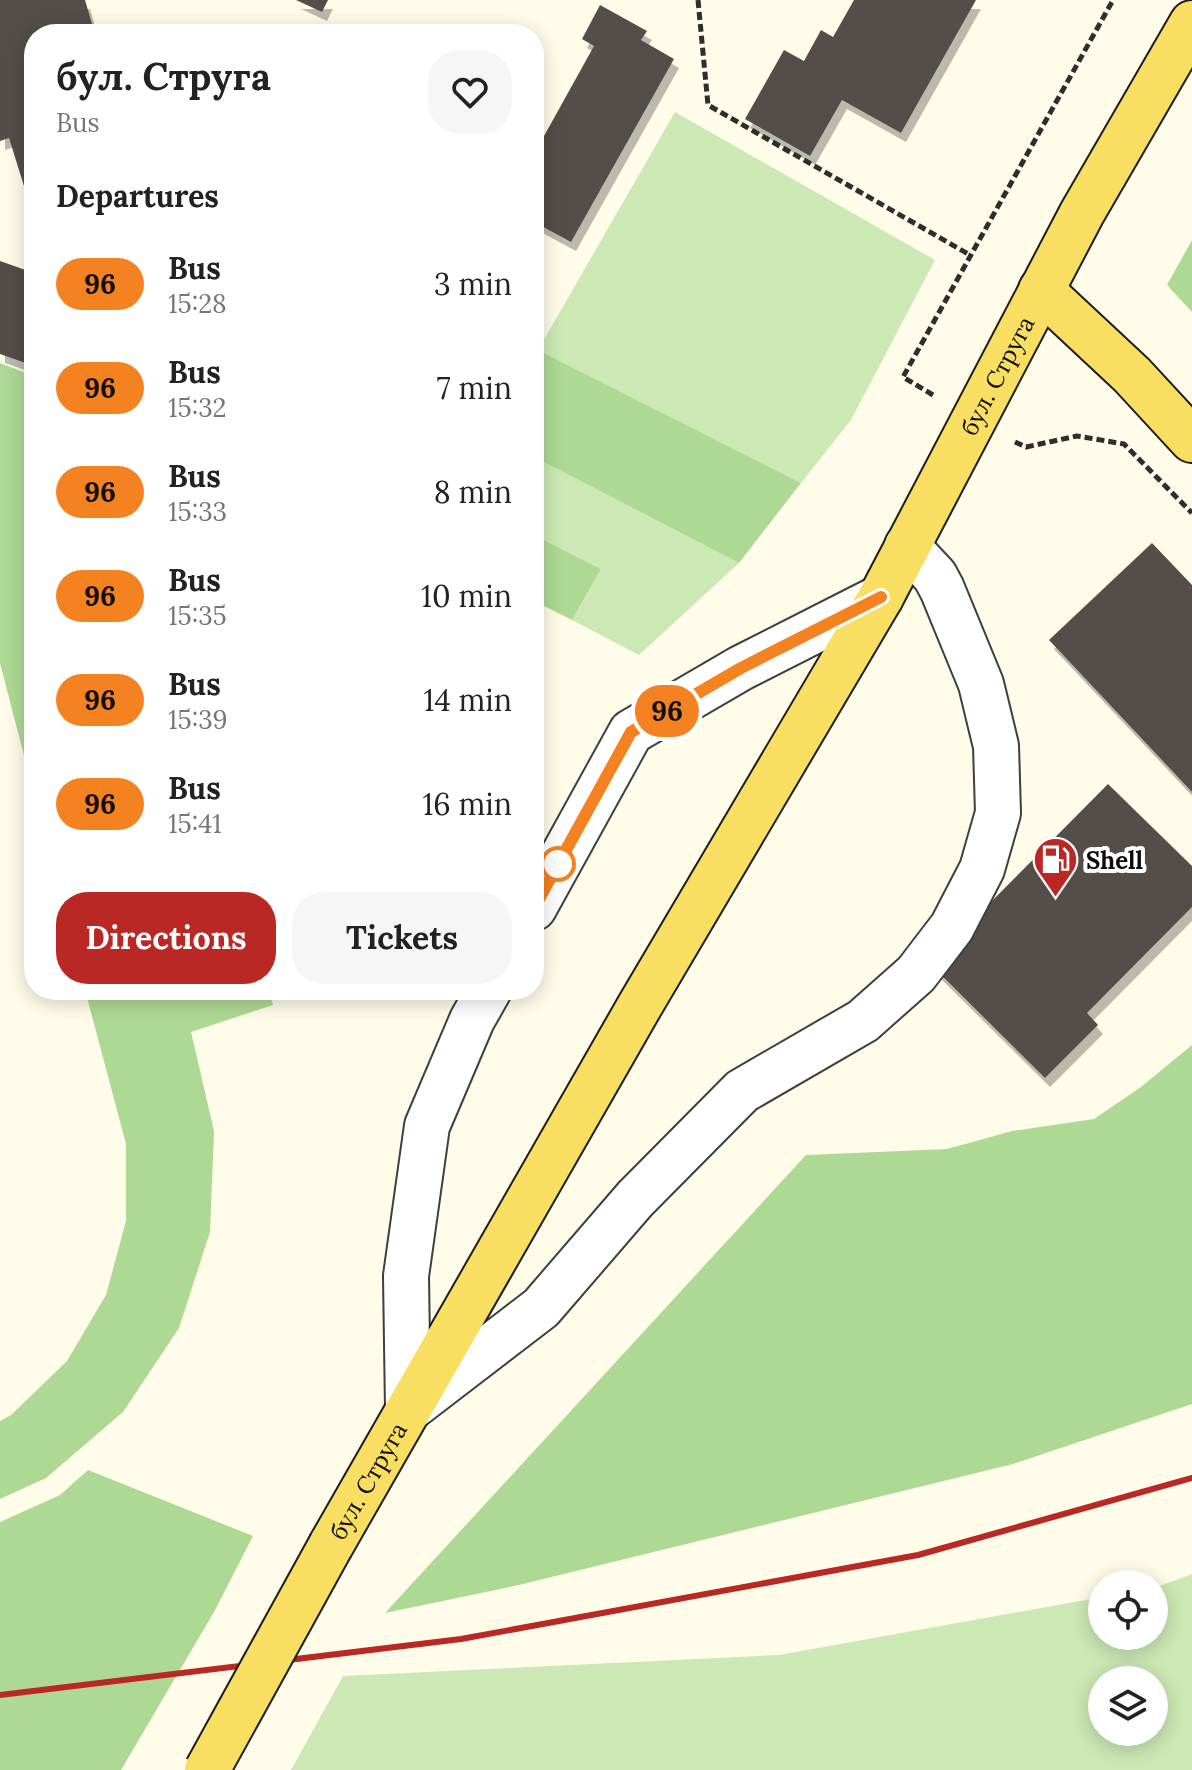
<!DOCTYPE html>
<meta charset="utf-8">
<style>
body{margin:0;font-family:Lora,serif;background:#f6f6f6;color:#222;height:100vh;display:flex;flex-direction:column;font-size:30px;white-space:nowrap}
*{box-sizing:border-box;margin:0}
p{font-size:26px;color:#767676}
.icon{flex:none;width:44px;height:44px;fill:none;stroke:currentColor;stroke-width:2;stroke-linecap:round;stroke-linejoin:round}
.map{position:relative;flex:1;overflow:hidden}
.details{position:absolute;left:24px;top:24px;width:520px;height:976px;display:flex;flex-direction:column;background:#fff;border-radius:32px;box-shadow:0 4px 20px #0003}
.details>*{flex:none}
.badge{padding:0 16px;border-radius:26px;font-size:28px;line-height:52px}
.tools{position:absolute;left:1088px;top:1570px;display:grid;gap:16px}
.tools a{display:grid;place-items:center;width:80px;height:80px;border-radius:50%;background:#fff;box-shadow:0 4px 20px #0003;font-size:40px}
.map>.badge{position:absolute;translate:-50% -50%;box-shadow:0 0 0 4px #fff}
h2{padding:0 32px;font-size:30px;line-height:72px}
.round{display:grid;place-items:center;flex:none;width:84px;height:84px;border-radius:32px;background:#f6f6f6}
.summary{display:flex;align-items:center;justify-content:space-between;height:136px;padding:0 32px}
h1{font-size:38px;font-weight:700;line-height:60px}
.action{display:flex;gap:16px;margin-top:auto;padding:16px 32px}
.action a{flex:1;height:92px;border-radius:32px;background:#ba2825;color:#fff;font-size:32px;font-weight:700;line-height:92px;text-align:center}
.action a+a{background:#f6f6f6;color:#222}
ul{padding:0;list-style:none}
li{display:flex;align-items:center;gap:24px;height:104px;padding:0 32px}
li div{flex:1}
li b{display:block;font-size:30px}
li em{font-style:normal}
li .badge{min-width:88px;font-weight:700;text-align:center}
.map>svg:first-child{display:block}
</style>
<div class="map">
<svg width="1192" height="1770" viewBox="0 0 1192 1770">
<defs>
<filter id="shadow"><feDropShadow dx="5" dy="9" stdDeviation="0" flood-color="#0004"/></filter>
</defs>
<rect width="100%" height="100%" fill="#fffcea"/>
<!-- green -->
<g fill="#cce8b5" fill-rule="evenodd">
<polygon points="675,112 935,260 851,420 801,483 538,350"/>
<polygon points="534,457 739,563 639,655 572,620 601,569 534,535"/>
<path d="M1192,1574V1770H291L343,1676L779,1655L1102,1597V1636H1154V1588ZM1154,1680V1732H1102V1680Z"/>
</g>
<!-- forest -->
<g fill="#aed994">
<polygon points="1192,240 1192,312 1167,285"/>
<polygon points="538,350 801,483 739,563 534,457 534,352"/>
<polygon points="0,363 34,376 34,794 0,663"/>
<polygon points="534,535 601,569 572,620 534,601"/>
<polygon points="85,990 269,990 273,1005 191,1032 214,1131 210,1232 179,1328 123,1412 46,1478 0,1499 0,1421 11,1415 67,1361 106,1295 126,1221 126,1144"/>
<polygon points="1192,1045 1192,1404 1013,1464 519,1585 385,1613 806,1155 947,1149 1012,1131 1094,1119 1141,1087"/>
<polygon points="88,1470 253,1536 214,1612 121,1770 0,1770 0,1522 60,1495"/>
</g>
<!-- building -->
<g fill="#544e48" filter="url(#shadow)">
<polygon points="0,0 85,0 95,34 34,34 34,191 24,186 9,138 0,141"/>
<polygon points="296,0 328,0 322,12"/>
<polygon points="854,0 976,0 901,133 842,100 810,156 745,119 784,50 804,61 821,30 833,37"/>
<polygon points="600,5 647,31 641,40 674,59 571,242 534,222 534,154 594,46 582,39"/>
<polygon points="0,261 34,273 34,366 0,354"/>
<polygon points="1152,543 1192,585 1192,792 1049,640"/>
<polygon points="1108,784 1192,866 1192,907 1087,1013 1098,1025 1045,1078 914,948 982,911"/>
</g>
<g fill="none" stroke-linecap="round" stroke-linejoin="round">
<defs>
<g id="minor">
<polyline points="534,908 631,732 741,668 881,597"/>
<polyline points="408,1410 541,1308 635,1199 742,1091 863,1021 916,974 952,927 982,869 998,813 996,746 981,684 942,589 935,576 907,546"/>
<polyline points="408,1410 406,1276 427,1126 472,1020 489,990"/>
</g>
<g id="major">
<polyline points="1041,290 1132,375 1192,440"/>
<path id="s1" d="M331,1545L639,1007L881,597L1082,213L1192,23"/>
</g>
</defs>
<!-- minor casing -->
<use href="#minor" stroke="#3f3f3f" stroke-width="48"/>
<!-- major casing -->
<use href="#major" stroke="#1d1d1d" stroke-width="48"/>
<!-- path -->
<g stroke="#2e2e2e" stroke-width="5" stroke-dasharray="8 4" stroke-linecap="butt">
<polyline points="698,0 708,105 970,255"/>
<polyline points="933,395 903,377 1113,0"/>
<polyline points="1015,442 1026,447 1077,436 1124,444 1192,513"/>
</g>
<!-- minor -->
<use href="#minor" stroke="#fff" stroke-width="44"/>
<!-- major -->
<use href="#major" stroke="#f8de61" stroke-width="44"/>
<!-- rail -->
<polyline stroke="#ba2825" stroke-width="6" points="0,1695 461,1639 918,1555 1192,1478"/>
<defs>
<polyline id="major-bridge" points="207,1770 331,1545"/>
</defs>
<!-- major-bridge casing -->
<use href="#major-bridge" stroke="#1d1d1d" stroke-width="48" stroke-linecap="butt"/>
<!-- major-bridge -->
<use href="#major-bridge" stroke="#f8de61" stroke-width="44"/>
</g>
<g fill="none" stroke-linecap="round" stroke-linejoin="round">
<defs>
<polyline id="line" points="534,908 631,732 741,668 881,597"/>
</defs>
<!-- line casing -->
<use href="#line" stroke="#fff" stroke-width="18"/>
<!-- line -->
<use href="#line" stroke="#f58220" stroke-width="12"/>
</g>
<!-- icons -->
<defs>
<symbol id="fuel-pin" viewBox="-11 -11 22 30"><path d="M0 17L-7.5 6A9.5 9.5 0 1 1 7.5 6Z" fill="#ba2825" stroke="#fff"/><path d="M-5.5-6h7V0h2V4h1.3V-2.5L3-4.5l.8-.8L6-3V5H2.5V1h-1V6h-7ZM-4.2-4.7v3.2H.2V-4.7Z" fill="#fff"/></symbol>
</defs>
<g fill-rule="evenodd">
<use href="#fuel-pin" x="1030" y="834" width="51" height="69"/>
</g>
<!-- markers -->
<circle fill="#fff" stroke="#f58220" stroke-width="4" cx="558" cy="864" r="16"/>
<g text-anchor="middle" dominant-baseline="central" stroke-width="8" stroke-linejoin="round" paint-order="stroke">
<!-- street labels -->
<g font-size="24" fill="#0c0c0c" stroke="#fff">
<text stroke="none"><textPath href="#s1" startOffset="1346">бул. Струга</textPath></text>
<text stroke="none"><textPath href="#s1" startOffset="74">бул. Струга</textPath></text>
</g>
<!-- poi labels -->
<g font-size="24" font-weight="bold" fill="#0c0c0c" stroke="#fff" text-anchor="start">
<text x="1086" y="860">Shell</text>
</g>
</g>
</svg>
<div class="tools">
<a><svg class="icon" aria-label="locate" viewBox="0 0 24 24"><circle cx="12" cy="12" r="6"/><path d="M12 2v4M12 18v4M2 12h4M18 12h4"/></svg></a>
<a><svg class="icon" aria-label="layers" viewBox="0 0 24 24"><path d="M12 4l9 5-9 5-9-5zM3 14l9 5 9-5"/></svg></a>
</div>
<b class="badge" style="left:667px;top:711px;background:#f58220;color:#111">96</b>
<section class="details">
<div class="summary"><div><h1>бул. Струга</h1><p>Bus</p></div><a class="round"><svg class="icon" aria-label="heart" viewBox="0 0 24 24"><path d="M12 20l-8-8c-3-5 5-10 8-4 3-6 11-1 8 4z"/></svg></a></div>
<h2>Departures</h2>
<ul>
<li><span class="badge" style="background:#f58220;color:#111">96</span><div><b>Bus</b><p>15:28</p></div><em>3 min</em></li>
<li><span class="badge" style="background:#f58220;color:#111">96</span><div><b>Bus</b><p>15:32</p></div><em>7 min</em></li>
<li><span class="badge" style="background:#f58220;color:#111">96</span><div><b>Bus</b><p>15:33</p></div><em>8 min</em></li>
<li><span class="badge" style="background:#f58220;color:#111">96</span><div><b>Bus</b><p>15:35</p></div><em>10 min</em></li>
<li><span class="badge" style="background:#f58220;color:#111">96</span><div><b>Bus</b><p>15:39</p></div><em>14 min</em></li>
<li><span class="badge" style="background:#f58220;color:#111">96</span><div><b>Bus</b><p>15:41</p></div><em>16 min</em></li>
</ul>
<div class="action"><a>Directions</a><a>Tickets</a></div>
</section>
</div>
